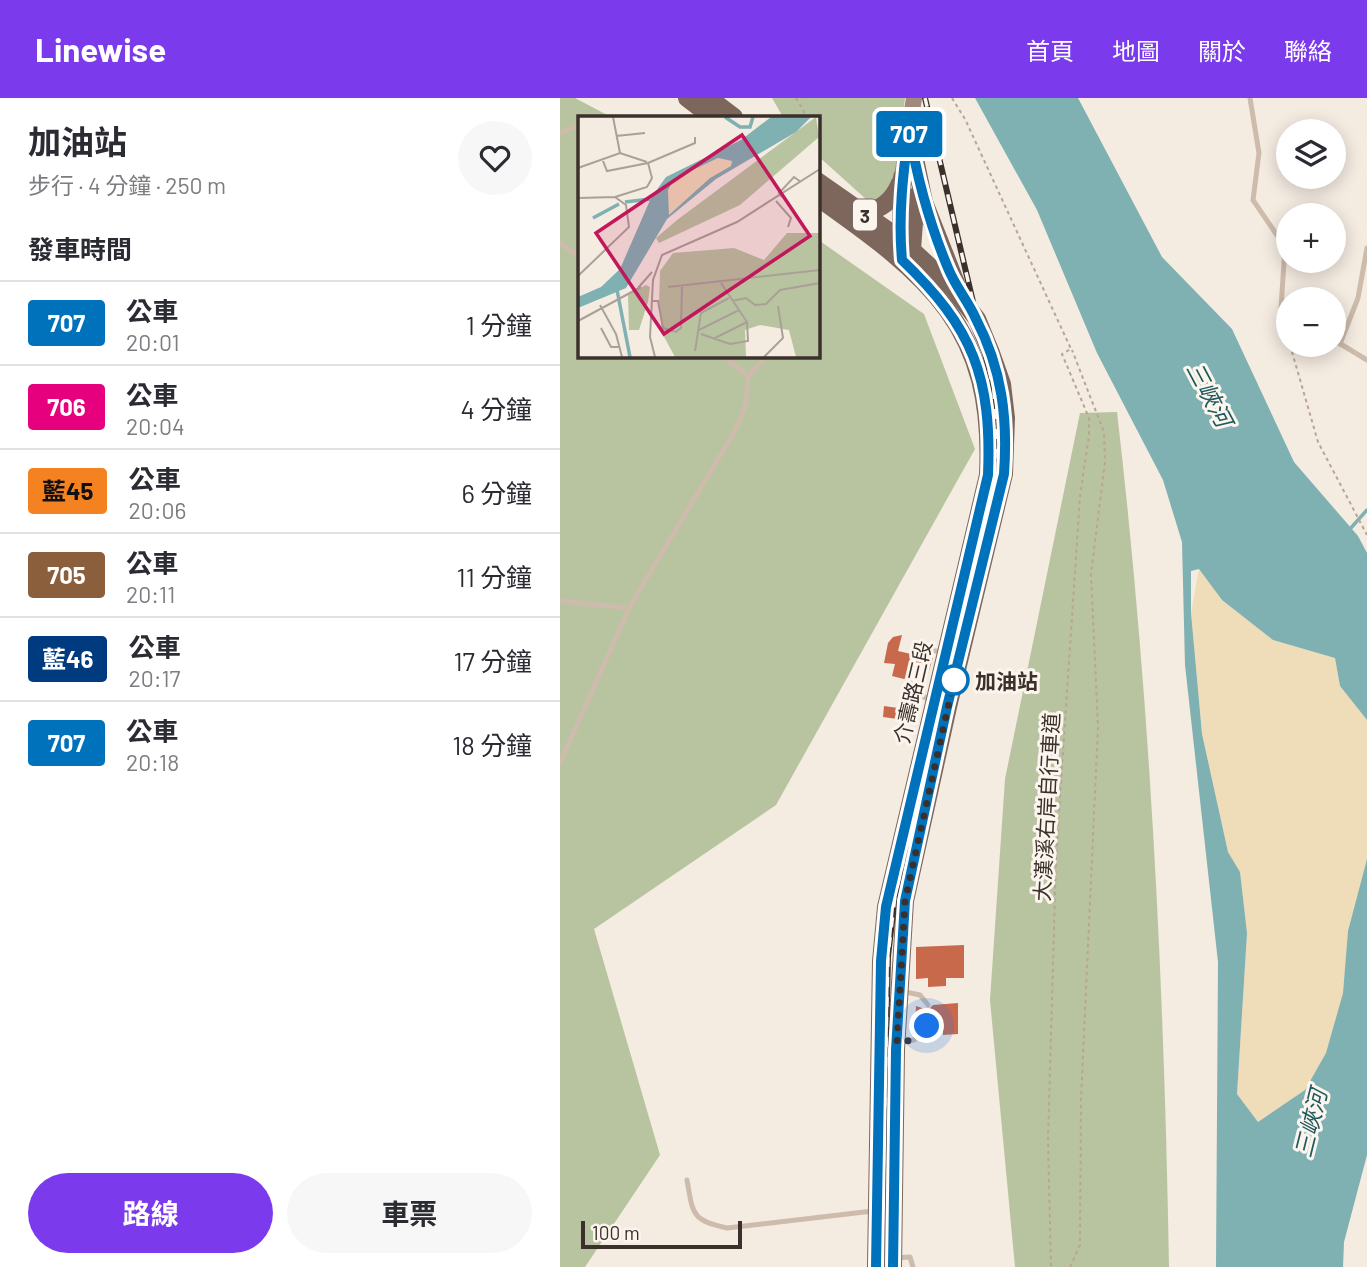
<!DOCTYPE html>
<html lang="zh-TW">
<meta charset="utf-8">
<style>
body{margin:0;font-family:Barlow,"Noto Sans TC",sans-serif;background:#f7f7f7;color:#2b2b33;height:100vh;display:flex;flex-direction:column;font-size:26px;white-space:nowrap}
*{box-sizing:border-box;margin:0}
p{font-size:23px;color:#7c7c81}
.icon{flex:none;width:38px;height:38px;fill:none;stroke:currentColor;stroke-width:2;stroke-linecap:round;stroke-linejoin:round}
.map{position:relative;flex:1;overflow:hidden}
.drawer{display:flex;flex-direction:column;background:#fff;width:560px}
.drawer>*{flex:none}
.badge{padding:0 14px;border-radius:5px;font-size:24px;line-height:46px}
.buttons{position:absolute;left:716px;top:21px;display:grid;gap:14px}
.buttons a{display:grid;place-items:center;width:70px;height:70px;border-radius:50%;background:#fff;box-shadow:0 4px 18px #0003;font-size:35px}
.scale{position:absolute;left:21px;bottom:18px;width:161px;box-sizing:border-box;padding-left:7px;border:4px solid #3b302b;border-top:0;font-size:19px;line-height:24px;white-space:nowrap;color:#3b302b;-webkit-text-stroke:5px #fbf5ee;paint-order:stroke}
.you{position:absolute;width:35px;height:35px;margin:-18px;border:5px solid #fff;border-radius:50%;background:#1a73e8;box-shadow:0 0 0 10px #1a73e833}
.map>.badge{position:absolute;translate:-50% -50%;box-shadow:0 0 0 4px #fff}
h2{padding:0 28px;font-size:26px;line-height:63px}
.round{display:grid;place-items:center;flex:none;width:74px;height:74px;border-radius:37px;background:#f7f7f7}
.overview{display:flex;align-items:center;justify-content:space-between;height:119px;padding:0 28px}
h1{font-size:33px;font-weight:700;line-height:52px}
.button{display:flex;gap:14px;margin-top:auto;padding:14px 28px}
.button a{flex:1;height:80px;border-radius:42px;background:#7c3aed;color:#fff;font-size:28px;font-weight:700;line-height:80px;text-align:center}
.button a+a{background:#f7f7f7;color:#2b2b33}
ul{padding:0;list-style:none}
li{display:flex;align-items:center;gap:21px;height:84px;padding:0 28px;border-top:2px solid #e1e1e2}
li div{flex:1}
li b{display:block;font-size:26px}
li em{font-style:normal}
li .badge{min-width:77px;font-weight:700;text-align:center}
header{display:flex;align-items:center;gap:42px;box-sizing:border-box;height:98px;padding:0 35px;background:#7c3aed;color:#fff}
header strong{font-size:33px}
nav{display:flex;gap:38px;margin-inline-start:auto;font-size:24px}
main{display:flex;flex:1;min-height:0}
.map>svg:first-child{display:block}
</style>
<header>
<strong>Linewise</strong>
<nav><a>首頁</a><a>地圖</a><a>關於</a><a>聯絡</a></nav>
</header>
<main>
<section class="drawer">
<div class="overview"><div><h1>加油站</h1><p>步行 · 4 分鐘 · 250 m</p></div><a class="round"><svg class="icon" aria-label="heart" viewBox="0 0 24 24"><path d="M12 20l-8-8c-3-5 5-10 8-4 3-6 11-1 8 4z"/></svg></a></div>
<h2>發車時間</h2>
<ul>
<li><span class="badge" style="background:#0072bc;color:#fff">707</span><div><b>公車</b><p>20:01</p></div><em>1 分鐘</em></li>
<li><span class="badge" style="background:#e6007e;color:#fff">706</span><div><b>公車</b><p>20:04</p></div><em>4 分鐘</em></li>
<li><span class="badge" style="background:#f58220;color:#111">藍45</span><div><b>公車</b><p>20:06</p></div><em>6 分鐘</em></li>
<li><span class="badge" style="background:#8b5e3c;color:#fff">705</span><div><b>公車</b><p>20:11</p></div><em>11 分鐘</em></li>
<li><span class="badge" style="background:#003b80;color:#fff">藍46</span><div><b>公車</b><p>20:17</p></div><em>17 分鐘</em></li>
<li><span class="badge" style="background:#0072bc;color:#fff">707</span><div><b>公車</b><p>20:18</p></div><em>18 分鐘</em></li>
</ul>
<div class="button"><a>路線</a><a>車票</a></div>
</section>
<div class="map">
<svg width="807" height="1169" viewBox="0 0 807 1169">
<rect width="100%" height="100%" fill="#f4ebe1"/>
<!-- green -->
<g fill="#b8c4a0">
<polygon points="0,0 15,0 51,19 19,19 19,257 257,257 257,141 364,216 415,351 216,707 34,831 100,1057 25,1169 0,1169"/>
<polygon points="212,0 345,0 335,85 324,102 307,102 257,57 257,19 223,19"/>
<path d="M557,314C590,598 604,884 609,1169H455L430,902L445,681L520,315Z"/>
</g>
<!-- sand -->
<polygon fill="#efdcb8" points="639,471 662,502 713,542 775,560 780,588 807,622 807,761 788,833 783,895 766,955 745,992 698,1024 677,996 687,835 680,774 668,754 642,636 631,515"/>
<!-- water -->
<polygon fill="#7fb0b2" points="415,0 518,0 602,159 672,231 734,364 798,438 807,455 807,622 780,588 775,560 713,542 662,502 639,471 631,473 631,515 642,636 668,754 680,774 687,835 677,996 698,1024 745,992 766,955 783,895 788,833 807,761 807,1057 784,1144 783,1169 656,1169 658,864 625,567 622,444 603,382 537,255 477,112"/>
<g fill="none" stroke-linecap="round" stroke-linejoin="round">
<!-- stream -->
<polyline stroke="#7fb0b2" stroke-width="3.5" points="790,431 807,412"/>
</g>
<!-- building -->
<g fill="#c8694b">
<polygon points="342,537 338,553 351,556 355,562 373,560 365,585 355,583 350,577 344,581 332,578 335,566 324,565 328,545 333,539"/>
<polygon points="324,608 352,612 351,623 323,619"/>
<polygon points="404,847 404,880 386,880 386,888 368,889 368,880 356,881 356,849"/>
<polygon points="398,905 398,936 383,937 383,927 372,928 367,923 355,928 356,908 368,912 373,907"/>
</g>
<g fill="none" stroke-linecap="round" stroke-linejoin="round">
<!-- path -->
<g stroke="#b9a596" stroke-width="2" stroke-dasharray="3.5 3.5" stroke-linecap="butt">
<polyline points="236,0 247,19"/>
<polyline points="392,0 405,21 511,251 502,256 529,320 529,337 520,398 496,760 488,1042 491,1169"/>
<polyline points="723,220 728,239"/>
<polyline points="730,247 758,344 807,437"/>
<polyline points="510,1169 520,1147 521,1001 538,629 531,476 545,364 544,334 512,252"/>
</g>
<!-- lane -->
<g stroke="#cdbbac" stroke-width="5">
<polyline points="690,0 699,55 693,102 725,149 721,210 728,214"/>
<polyline points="0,35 19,27"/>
<polyline points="0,145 19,158"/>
<polyline points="774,242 807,262"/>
<polyline points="780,246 798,200 807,150"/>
<polyline points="162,257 188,278"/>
<polyline points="0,503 69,510"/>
<polyline points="356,557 367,552 384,554"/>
<polyline points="349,582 353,592 371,603"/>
<polyline points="0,665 69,510 177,329 186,306 188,278 208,257"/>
<polyline points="341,893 360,897 368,907"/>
<polyline points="340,944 354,942 367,928"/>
<path d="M127,1082C133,1116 131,1122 167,1130L313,1113"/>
<polyline points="335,1160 350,1159 353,1169"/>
</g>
<!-- secondary -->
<polyline stroke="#a18a7d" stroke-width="16" points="342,79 354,0"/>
<!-- primary -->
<g stroke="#7d675c" stroke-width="18">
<polyline points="127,0 152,19"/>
<polyline points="149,0 174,19"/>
<polyline points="349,32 364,104 396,185"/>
<polyline points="257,83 340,141 392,189 417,221 431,255 442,286 446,320 444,376 388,609 345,803 336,952 333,1169"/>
<path d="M257,99C370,179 435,228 428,377L326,809L321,863L316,1169"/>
<path d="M304,116C322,110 332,104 340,85"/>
<polyline points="341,149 342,79"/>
<polyline points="352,151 356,98"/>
</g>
<defs>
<polyline id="rail" points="321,1169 328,858 335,798 434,374 436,342 434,293 365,0"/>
</defs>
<!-- rail casing -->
<use href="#rail" stroke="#3b302b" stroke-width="6"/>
<!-- rail -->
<use href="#rail" stroke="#fbf5ee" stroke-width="3.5" stroke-dasharray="10" stroke-linecap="butt"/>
</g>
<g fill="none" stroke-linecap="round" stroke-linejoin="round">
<defs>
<path id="line" d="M316,1169L321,863L326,809L428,377C432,279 413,230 342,162C338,118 343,75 349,32C357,80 369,125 388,170C395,188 408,203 416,221C442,271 448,320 444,376L387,609L345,803L336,952L333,1169"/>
</defs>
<!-- line casing -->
<use href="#line" stroke="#fff" stroke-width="16"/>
<!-- line -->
<use href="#line" stroke="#0072bc" stroke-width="10"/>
<!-- walk -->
<polyline stroke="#3b302b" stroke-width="7" stroke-dasharray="0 12.6" points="367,928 354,942 337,944 345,803 394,582"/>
</g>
<!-- markers -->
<circle fill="#fff" stroke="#0072bc" stroke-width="3.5" cx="394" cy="582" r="14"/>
<g text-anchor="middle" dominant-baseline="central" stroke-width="6" stroke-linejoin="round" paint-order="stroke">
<!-- shield labels -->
<rect fill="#fbf5ee" stroke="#756b66" stroke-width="2" x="293" y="101.5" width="24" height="31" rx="5"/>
<g font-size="19" font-weight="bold" fill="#3b302b">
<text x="305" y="117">3</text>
</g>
<!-- stop labels -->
<g font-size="21" font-weight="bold" fill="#3b302b" stroke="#fbf5ee" text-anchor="start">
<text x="415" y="582">加油站</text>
</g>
<!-- street labels -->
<g font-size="21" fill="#3b302b" stroke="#fbf5ee">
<text transform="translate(352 594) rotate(-77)">介壽路三段</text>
<text transform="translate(486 709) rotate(-87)">大漢溪右岸自行車道</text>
</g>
<!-- water labels -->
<g font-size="23" font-style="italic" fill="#1f5a5e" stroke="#fbf5ee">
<text transform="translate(650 296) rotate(62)">三峽河</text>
<text transform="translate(750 1025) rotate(-76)">三峽河</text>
</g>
</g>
<!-- overview -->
<g transform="translate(18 18)">
<rect width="242" height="242" fill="#f4ebe1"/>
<path d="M238,1L241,21L162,89L81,127L78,122L99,104ZM209,117H241V241H218L211,214L182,209L167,214L168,241H97L84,217L81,186L82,155L95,137L156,132L186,144ZM68,169L72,171L70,186L61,214H51L50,178Z" fill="#b8c4a0"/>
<path d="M140,42L155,45L153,50L91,99L90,74L96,63Z" fill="#efdcb8"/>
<path d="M193,1H233L218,16L138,63L89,103L48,172L0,192V181L23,171L42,153L73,82L88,61L163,24ZM140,42L154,45L153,50L132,62L91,99L90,74L96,63Z" fill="#7fb0b2" fill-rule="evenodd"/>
<path fill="none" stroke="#7fb0b2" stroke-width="3.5" d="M147,1L162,11H172L175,1M47,86L72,83M15,102L41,88M39,174L52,241"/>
<path fill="none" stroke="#aaa098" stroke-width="2" d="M35,1L42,37M38,20L67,17M25,45L29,55L70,47L117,27V21M0,52L42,37L69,46M204,81L201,77L216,61L223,66M0,82L37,81L69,71L74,62L70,47M198,85L213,102L210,111M0,160L51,111L48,89L37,81M90,171L242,154M60,172L74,156M74,185H80L85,212L98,216L103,212L104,171M154,185L168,182L177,189L188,188L202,174L242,167M22,189L38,218L44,241M0,205L63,171M23,212L33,231H41M121,214L161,194M123,218L152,228L170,225L169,206L143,167M137,222L169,206M117,235L123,197L151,182M77,241L72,221L75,164L84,139L159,106L242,53M186,241L205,222L200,190"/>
<path fill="#c2185b" fill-opacity="0.15" stroke="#c2185b" stroke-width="3.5" d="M164,19L232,120L86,218L18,117Z"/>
<rect width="242" height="242" fill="none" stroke="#3b302b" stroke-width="3.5"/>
</g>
</svg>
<div class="buttons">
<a><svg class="icon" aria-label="layers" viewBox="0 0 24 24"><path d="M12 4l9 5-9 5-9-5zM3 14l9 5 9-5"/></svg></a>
<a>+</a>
<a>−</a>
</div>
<div class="scale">100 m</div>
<div class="you" style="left:367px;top:928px"></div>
<b class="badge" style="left:349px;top:36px;background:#0072bc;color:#fff">707</b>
</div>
</main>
